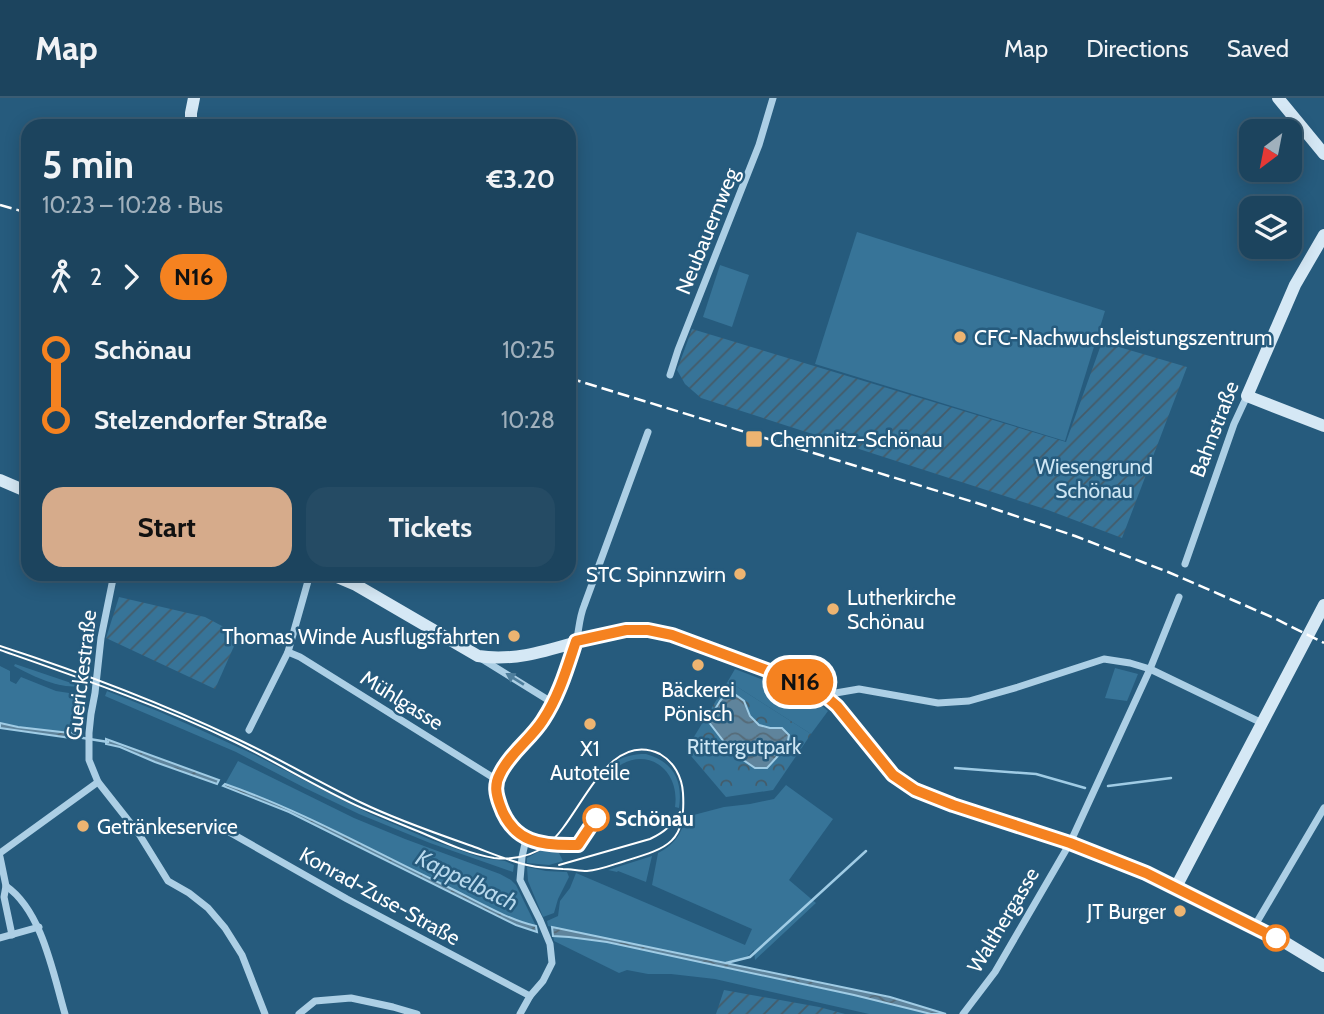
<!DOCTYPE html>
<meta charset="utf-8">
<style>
body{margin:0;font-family:Cabin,sans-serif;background:#254b64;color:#f1f3f6;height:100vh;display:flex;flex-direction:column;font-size:26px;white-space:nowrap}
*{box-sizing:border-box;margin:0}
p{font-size:23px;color:#a0b0bc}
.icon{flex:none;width:38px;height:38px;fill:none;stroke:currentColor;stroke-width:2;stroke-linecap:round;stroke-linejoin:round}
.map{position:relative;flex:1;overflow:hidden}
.drawer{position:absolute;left:21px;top:21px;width:555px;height:462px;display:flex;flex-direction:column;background:#1c445e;border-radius:21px;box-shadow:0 4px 18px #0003,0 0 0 2px #3a5c73}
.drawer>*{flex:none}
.badge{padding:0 14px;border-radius:23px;font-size:24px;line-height:46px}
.needle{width:46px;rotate:212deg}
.controls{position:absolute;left:1239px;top:21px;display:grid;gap:14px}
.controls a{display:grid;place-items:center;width:63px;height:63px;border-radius:14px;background:#1c445e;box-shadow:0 4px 18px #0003,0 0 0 2px #3a5c73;font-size:35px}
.map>.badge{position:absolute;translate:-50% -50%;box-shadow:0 0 0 4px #fff}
.legs{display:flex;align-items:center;gap:10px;height:77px;padding:0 21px;font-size:23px}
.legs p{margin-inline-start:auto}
.summary{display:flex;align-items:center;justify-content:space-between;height:119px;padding:0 21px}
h1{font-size:38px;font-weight:700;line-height:52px}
.action{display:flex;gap:14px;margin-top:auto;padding:14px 21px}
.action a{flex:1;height:80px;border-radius:21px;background:#d6ab8b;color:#111;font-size:28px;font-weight:700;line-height:80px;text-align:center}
.action a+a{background:#254b64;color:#f1f3f6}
ul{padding:0 21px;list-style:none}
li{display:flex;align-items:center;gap:24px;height:70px;font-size:26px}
li i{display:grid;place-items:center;width:10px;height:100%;margin:0 9px;background:currentColor}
li i::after{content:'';width:18px;height:18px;margin:-9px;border:5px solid;border-radius:50%;background:#1c445e}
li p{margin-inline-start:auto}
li:first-child i{background:linear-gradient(#0000 50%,currentColor 0)}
li:last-child i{background:linear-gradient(currentColor 50%,#0000 0)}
header{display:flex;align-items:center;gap:42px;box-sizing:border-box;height:98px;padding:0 35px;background:#1c445e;border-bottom:2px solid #3a5c73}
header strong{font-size:33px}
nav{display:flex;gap:38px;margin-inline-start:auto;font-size:24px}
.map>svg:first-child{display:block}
</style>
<header>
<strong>Map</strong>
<nav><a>Map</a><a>Directions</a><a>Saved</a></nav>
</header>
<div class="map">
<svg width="1324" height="916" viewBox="0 0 1324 916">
<defs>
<pattern id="forest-crowns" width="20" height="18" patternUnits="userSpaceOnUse" patternTransform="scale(1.75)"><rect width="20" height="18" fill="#377498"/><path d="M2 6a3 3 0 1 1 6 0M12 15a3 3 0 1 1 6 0" fill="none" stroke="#445c6a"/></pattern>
<pattern id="garden-furrows" width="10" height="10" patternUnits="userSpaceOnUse" patternTransform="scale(1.75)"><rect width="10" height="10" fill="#377498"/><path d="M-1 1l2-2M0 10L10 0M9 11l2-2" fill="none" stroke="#445c6a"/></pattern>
<pattern id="water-waves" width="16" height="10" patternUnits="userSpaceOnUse" patternTransform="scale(1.75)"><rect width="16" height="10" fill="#5f849c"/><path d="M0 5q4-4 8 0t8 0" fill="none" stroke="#566b78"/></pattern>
</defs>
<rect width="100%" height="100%" fill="#265b7d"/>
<!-- grass -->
<g fill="#377498">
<polygon points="857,134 1105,213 1065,343 815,266"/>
<polygon points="720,167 749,177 732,229 703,219"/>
<path d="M15,566L80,588C58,591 33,578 14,568Z"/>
<polygon points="0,568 10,573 10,583 16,586 21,579 56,593 82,597 78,636 18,629 0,625"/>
<polygon points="1115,570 1138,576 1127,603 1105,600"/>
<polygon points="735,571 815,602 828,613 811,636 728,583"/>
<polygon points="107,593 160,614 203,633 255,657 370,716 431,742 482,760 505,763 514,767 513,774 430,745 359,716 305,690 236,654 105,598"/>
<path d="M646,656C674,664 683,683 679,710L675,709C681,667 639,644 610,676L606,673C617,660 629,656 646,656Z"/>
<path d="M238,663L354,720L405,741L500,776L511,782L516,787L536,828C509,823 474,802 448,789C374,754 303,713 225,686Z"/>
<path d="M786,687L833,721L789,782L816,805L755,862L754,852L748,858L723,865L548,828L547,823L558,818L560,803L570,790L576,775L745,847L752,831L652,787L658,755C674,747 681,737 686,719L724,709L750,706L774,701Z"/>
<polygon points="542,752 559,755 563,763 549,767 527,765 527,760"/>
<polygon points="652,758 646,784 618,773 617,774 608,772"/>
<polygon points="527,769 546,773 567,774 569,779 558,801 554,815 543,819 528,783"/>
<path d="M553,838C600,839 648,853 695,863C766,878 837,894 909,909L931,916H869L715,881L671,876H648L627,872L619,875L554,843Z"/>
</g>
<!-- forest -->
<polygon fill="url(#forest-crowns)" points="728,583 811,636 773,692 726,699 686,652"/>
<!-- garden -->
<g fill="url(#garden-furrows)">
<polygon points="692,231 1066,344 1102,244 1187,269 1122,440 1048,412 701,300 685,286 677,272"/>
<polygon points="119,499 205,519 239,537 215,591 106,540"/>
<polygon points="724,892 819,909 845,916 716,916"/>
</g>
<!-- water -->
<g fill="url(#water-waves)" stroke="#a0cce5" stroke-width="2">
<polygon points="729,592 744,603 750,618 759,627 770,630 782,630 789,637 787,648 767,670 755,670 736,657 725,645 708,623 720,603"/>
<polygon points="0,625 18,629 78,636 78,641 0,630"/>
<polygon points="106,641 219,682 217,686 155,664 120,649 106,646"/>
<path d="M225,686C303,713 374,754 448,789C475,802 508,822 536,828L537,834L516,827L289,714L223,688Z"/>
<polygon points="552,829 890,899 946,916 931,916 854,897 607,844 569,839 553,838"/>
</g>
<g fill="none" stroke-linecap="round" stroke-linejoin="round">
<!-- stream -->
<g stroke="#a0cce5" stroke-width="2.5">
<polyline points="77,639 108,644"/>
<polyline points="955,670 1036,676 1085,690"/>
<polyline points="1108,688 1171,680"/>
<polyline points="726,865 750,859 866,753"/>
</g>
<!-- street -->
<g stroke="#accfe5" stroke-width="7">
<polyline points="670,277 678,252 759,47 773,0"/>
<polyline points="1185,466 1234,326 1247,298"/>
<polyline points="114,476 101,540 95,595 91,616 89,635 89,662 98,684 139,736 168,783 189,795 208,810 225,830 242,857 265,916"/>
<polyline points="288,554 300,559 497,682"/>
<polyline points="482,561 553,605"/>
<polyline points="824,597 859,591 938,605 969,603 1018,589 1104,561 1130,565 1150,571 1262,625"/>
<polyline points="249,632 288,554 310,476"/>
<polyline points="215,726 347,801 530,898"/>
<polyline points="0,755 98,684"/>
<path d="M0,759L6,788C42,813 53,875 65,916"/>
<polyline points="6,788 4,799 12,837"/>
<polyline points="1254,829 1324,710"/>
<polyline points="0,840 39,829"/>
<polyline points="299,916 315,903 351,900 393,909 417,916"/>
<path d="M520,916L530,898L543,883L552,865L550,846L540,822L520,782L522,759L526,741C510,728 493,708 496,686C499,666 526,645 538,629C556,606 567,573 576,545C579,533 579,520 584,508L648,334"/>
<polyline points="963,916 995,874 1070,745 1150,571 1179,499"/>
</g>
<!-- secondary -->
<g stroke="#d5e8f5" stroke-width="12">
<polyline points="1278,0 1324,56"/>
<polyline points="191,28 191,15 194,0"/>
<polyline points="1324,137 1295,187 1247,298 1324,328"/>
<polyline points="0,382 28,394"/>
<path d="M330,476L356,487L478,558C522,565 561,547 603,537C611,535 620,533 629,532C663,530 695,546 727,557C753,567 780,577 807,587L824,597L837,608L893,677L915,692L952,707L1070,745L1146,775L1286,845L1324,868"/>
<polyline points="1176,789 1324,507"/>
</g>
<!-- tram -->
<g stroke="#fff" stroke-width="2">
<path d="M0,548C80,574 159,604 235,640C278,660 319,684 362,705C397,722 435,735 472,748C491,755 511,764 532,768C542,770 553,770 563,771C571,771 579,773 587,773C600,772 612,767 625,763C668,750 686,745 683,695C682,679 674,664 660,656C606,630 580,722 547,747C532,758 513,762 494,760C469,756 443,744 420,734C400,726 381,718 362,710C318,690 278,665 235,644C159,607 80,580 0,552"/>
<path d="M559,767L650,741C665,734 672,727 680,714"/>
</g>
<!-- rail -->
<g stroke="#fff" stroke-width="2.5" stroke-dasharray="12 5" stroke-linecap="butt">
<polyline points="0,107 28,115"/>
<polyline points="569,280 980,406 1075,438 1168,474 1274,520 1324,545"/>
</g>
</g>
<!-- one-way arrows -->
<defs><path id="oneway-solid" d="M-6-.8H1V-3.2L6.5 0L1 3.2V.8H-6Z" transform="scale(1.75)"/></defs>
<use fill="#4e7e9c" href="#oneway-solid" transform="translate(515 581) rotate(-148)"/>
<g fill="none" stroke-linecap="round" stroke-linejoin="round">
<defs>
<path id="line-1" d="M596,720L578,747C542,748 513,745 500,707C496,696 494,687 500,676C510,655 531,641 543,622C559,598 567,570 576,543L626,532H648L672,537L807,587L824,597L837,608L893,677L915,692L953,707L1070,745L1146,775L1276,840"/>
</defs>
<!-- line-1 casing -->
<use href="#line-1" stroke="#fff" stroke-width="16"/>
<!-- line-1 -->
<use href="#line-1" stroke="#f58220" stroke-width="10"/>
</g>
<!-- markers -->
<g fill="#edb471" stroke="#265b7d" stroke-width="2.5">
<circle cx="960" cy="239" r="7"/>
<rect x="745" y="332" width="18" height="18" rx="3.5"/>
<circle cx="740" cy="476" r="7"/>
<circle cx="833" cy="511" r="7"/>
<circle cx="514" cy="538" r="7"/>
<circle cx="698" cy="567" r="7"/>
<circle cx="590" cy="626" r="7"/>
<circle cx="83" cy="728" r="7"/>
<circle cx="1180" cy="813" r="7"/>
</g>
<g fill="#fff" stroke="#f58220" stroke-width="3.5">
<circle cx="596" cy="720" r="12"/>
<circle cx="1276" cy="840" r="12"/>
</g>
<g text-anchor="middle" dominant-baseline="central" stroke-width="5" stroke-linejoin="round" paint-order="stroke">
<!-- street labels -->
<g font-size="21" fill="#fff" stroke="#265b7d">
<text transform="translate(707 133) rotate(-68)">Neubauernweg</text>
<text transform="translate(1214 331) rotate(-69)">Bahnstraße</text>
<text transform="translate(81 577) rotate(-83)">Guerickestraße</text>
<text transform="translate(402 602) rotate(32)">Mühlgasse</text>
<text transform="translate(380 798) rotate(29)">Konrad-Zuse-Straße</text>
<text transform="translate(1003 822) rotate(-59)">Walthergasse</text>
</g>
<!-- poi labels -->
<g font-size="21" fill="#fff" stroke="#265b7d" text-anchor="start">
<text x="974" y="239">CFC-Nachwuchsleistungszentrum</text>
<text x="770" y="341">Chemnitz-Schönau</text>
<text x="726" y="476" text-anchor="end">STC Spinnzwirn</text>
<text x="847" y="499">Lutherkirche<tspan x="847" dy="24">Schönau</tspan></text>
<text x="500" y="538" text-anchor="end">Thomas Winde Ausflugsfahrten</text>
<text x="698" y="591" text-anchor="middle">Bäckerei<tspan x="698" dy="24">Pönisch</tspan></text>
<text x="590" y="650" text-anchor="middle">X1<tspan x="590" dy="24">Autoteile</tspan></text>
<text x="97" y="728">Getränkeservice</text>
<text x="1166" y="813" text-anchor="end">JT Burger</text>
</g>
<!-- park labels -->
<g font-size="21" fill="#cee6f4" stroke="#265b7d">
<text x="1094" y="368">Wiesengrund<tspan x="1094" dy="24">Schönau</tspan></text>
<text x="744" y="648">Rittergutpark</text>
</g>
<!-- stop labels -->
<g font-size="21" font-weight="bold" fill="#fff" stroke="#265b7d" text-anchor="start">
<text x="615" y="720">Schönau</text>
</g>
<!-- water labels -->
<g font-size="23" font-style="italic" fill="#b7d8ec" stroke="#265b7d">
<text transform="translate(467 782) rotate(26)">Kappelbach</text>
</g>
</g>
</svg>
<div class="controls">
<a><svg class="needle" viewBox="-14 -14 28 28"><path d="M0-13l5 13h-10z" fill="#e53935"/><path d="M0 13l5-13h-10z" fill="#a0b0bc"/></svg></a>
<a><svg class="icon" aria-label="layers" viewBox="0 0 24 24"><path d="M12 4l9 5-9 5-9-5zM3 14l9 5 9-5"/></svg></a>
</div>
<b class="badge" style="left:800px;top:584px;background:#f58220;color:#111">N16</b>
<section class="drawer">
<div class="summary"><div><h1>5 min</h1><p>10:23 – 10:28 · Bus</p></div><b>€3.20</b></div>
<div class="legs"><svg class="icon" aria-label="walk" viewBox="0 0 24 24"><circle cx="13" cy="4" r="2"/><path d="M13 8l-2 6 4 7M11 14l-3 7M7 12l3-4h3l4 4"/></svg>2<svg class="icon" aria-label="forward" viewBox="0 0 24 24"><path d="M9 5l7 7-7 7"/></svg><b class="badge" style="background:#f58220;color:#111">N16</b></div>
<ul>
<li><i style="color:#f58220"></i><b>Schönau</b><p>10:25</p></li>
<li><i style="color:#f58220"></i><b>Stelzendorfer Straße</b><p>10:28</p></li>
</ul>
<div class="action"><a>Start</a><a>Tickets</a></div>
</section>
</div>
